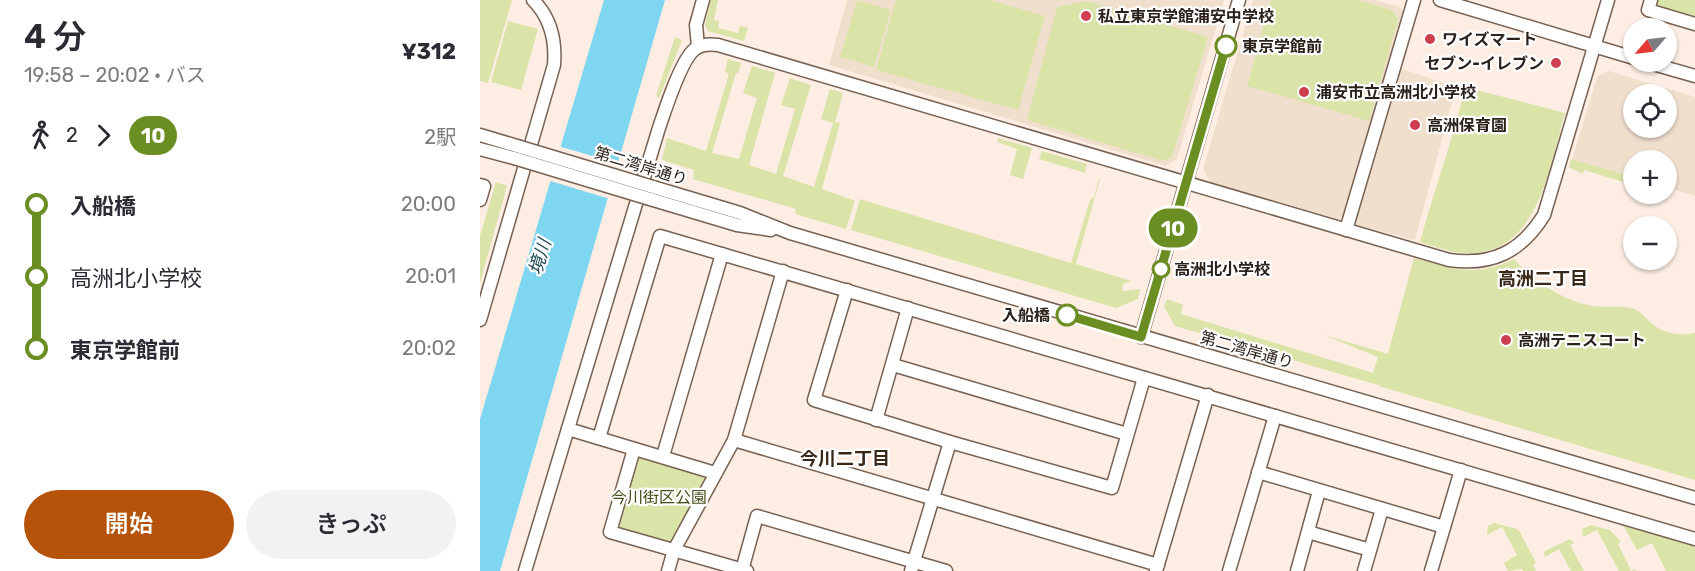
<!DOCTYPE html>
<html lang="ja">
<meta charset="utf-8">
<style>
body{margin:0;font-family:Rubik,"Noto Sans JP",sans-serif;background:#f2f2f3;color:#2b2b33;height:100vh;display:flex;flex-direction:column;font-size:22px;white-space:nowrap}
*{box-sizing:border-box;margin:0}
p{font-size:20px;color:#7c7c81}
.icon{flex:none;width:33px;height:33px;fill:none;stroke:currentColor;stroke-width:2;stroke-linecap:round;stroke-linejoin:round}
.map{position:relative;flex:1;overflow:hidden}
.sheet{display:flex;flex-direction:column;background:#fff;width:480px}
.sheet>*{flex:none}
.badge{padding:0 12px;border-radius:20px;font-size:21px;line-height:39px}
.needle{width:39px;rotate:242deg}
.tools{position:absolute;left:1143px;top:18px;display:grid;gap:12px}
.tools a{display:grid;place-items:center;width:54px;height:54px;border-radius:50%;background:#fff;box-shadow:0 2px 4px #0004;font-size:30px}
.map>.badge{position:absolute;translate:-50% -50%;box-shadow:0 0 0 3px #fff}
.legs{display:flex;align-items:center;gap:9px;height:66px;padding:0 24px;font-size:20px}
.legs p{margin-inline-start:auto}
.headline{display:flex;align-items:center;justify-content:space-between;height:102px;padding:0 24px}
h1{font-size:33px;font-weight:600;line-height:45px}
.button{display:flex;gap:12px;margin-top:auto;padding:12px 24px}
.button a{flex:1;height:69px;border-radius:36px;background:#b45309;color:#fff;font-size:24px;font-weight:600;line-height:69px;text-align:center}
.button a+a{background:#f2f2f3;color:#2b2b33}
ul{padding:0 24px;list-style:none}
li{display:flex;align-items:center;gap:21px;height:72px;font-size:22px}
li i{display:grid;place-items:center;width:9px;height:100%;margin:0 8px;background:currentColor}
li i::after{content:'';width:15px;height:15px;margin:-8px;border:4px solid;border-radius:50%;background:#fff}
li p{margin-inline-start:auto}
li:first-child i{background:linear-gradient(#0000 50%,currentColor 0)}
li:last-child i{background:linear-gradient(currentColor 50%,#0000 0)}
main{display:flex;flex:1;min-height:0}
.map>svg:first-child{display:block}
</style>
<main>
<section class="sheet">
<div class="headline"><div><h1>4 分</h1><p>19:58 – 20:02 · バス</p></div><b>¥312</b></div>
<div class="legs"><svg class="icon" aria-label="walk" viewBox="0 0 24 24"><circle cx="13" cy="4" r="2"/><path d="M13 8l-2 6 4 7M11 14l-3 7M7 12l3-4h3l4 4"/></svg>2<svg class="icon" aria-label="forward" viewBox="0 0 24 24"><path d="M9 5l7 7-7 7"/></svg><b class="badge" style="background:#6b8e23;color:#fff">10</b><p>2駅</p></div>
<ul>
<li><i style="color:#6b8e23"></i><b>入船橋</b><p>20:00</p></li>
<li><i style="color:#6b8e23"></i><span>高洲北小学校</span><p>20:01</p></li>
<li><i style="color:#6b8e23"></i><b>東京学館前</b><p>20:02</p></li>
</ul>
<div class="button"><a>開始</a><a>きっぷ</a></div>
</section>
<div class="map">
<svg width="1215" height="571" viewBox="0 0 1215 571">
<rect width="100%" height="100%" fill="#fdede2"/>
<!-- education -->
<g fill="#f1dfce" fill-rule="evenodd">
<polygon points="367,0 744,0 697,159 685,166 349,65"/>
<polygon points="773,0 895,0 920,7 924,14 865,215 858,219 730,182 723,169"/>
<polygon points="922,69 976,87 935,240 875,225"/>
<path d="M1129,71L1215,97V196L1187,187L1186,160H1154L1153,178L1092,160L1117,77ZM1154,94H1186V128H1154Z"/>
</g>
<!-- green -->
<g fill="#dae3a8">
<polygon points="0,0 32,0 8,83 0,81"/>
<polygon points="231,0 238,0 234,20 239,21 238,28 258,33 260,26 268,28 264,41 228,31 225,25"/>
<polygon points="377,0 411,10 394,67 360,57"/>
<polygon points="416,0 510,0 565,16 538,110 396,70"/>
<polygon points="791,0 877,0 912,10 918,20 889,121 767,86"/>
<polygon points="1175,0 1215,0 1215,20 1176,8 1174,4"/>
<polygon points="607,1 728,37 692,157 683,161 547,120 577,7"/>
<polygon points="28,21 58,29 41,90 11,82"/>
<polygon points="195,37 202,40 179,98 176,96"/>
<polygon points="248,59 261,63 258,73 256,73 232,153 259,159 277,98 263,93 272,66 295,73 269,165 296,174 315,109 301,105 310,78 331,85 303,176 334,187 353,123 341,119 350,89 363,93 355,122 360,123 342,189 375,201 366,229 315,214 316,209 213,179 214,170 182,160 187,138 226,151 249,74 245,72"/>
<path d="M985,87L1085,113C1068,172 1056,268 971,251C961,249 950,245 940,242C954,190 973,140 985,87Z"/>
<polygon points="518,138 552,148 543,179 530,175 537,149 517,142"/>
<polygon points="562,151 607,164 605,173 559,159"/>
<polygon points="1091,159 1153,177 1153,185 1104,170 1103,174 1089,167"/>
<polygon points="619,178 620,179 596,264 651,281 643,284 642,291 660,289 658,299 636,308 371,230 380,199 591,263 610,200 614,197"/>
<polygon points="16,182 27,186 0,283 0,236"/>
<path d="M934,258C973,269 996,278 1034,259C1054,282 1082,300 1112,306C1126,308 1141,305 1154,309C1164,313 1167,321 1175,326C1185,334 1203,336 1215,333V480L899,386L900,381L898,385L695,326L684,307L687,299L703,305L701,314L893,373L898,357L844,335L908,354Z"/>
<polygon points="161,456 224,474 226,479 191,543 186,545 138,532 136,526 156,459"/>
<polygon points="1014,523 1037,529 1040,532 1056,563 1053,565 1056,571 1043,571 1042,569 1028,571 1024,563 1037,555 1022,527 1007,535 1008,526"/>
<polygon points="1111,525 1130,530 1141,542 1138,544 1151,571 1155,569 1156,571 1139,571 1117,530 1103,537 1102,529"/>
<polygon points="1143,525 1215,547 1215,571 1186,571 1172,543 1157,550"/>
<polygon points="1090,539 1094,543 1090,545 1104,571 1091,571 1079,549 1065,557 1064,552 1067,550"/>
</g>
<!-- water -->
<polygon fill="#7ed6f1" points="124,0 185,0 20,571 0,571 0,419"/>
<!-- pier -->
<polygon fill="#fdede2" points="78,146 140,164 130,199 67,180"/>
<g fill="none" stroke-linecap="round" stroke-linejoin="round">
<defs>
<g id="minor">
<polyline points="960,0 1154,58"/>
<polyline points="1171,0 1168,10 1215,24"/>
<polyline points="218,47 216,25 223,0"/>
<polyline points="1166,62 1215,76"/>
<polyline points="0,135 37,146"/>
<polyline points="0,149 34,158"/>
<polyline points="0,185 4,186 0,200"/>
<polyline points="173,187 260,213 310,233 1215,498"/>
<polyline points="170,199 257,225 291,230"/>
<polyline points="866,230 934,0"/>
<polyline points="367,290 334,400 470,442 632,488 664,378"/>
<path d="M0,320L74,65C76,40 71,18 53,0"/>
<polyline points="661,337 759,0"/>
<polyline points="413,365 647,434"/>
<polyline points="396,420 428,308"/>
<polyline points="88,429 235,473"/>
<polyline points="119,438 180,236 1215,539"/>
<polyline points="254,440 678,565"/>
<polyline points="154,449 130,532 267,571"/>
<polyline points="183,456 242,254"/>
<polyline points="778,472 964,527"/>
<polyline points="828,532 890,550"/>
<polyline points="262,570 277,516 466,571"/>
<path d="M45,571L178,131C184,113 201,59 215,49C222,44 230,44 238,45L969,260C1012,266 1041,252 1064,215L1128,0"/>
<polyline points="188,571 194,550 254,440 303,271"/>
<polyline points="431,571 470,442"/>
<polyline points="676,571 728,395"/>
<polyline points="749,571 795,416"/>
<polyline points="817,571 839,491"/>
<polyline points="884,571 902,509"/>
<polyline points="951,571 981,470"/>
</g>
</defs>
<!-- minor casing -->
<use href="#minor" stroke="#776151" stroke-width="15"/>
<!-- minor -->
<use href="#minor" stroke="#fff" stroke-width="12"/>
<defs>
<g id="minor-bridge">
<polyline points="37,146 173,187"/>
<polyline points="34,158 170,199"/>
</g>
</defs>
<!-- minor-bridge casing -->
<use href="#minor-bridge" stroke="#776151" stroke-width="15" stroke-linecap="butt"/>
<!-- minor-bridge -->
<use href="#minor-bridge" stroke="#fff" stroke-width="12"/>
</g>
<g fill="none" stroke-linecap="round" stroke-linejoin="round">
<defs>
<polyline id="line-1" points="587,315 661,337 746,46"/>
</defs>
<!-- line-1 casing -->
<use href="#line-1" stroke="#fff" stroke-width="14"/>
<!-- line-1 -->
<use href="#line-1" stroke="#6b8e23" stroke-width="9"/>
</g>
<!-- markers -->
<g fill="#ce3e4e" stroke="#fefefe" stroke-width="2">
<circle cx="606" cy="16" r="6"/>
<circle cx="950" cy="39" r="6"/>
<circle cx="1076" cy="63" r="6"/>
<circle cx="824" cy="92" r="6"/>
<circle cx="935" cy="125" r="6"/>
<circle cx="1026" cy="340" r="6"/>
</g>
<g fill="#fff" stroke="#6b8e23" stroke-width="3">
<circle cx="746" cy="46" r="10"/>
<circle cx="681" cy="269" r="8"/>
<circle cx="587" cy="315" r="10"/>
</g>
<g text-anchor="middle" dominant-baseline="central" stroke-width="4.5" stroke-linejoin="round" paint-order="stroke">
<!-- poi labels -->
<g font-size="16" font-weight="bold" fill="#2a211a" stroke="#fefefe" text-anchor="start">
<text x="618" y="16">私立東京学館浦安中学校</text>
<text x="962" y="39">ワイズマート</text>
<text x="1064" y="63" text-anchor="end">セブン-イレブン</text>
<text x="836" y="92">浦安市立高洲北小学校</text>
<text x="947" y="125">高洲保育園</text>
<text x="1038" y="340">高洲テニスコート</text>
</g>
<!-- stop labels -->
<g font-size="16" font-weight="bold" fill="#2a211a" stroke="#fefefe" text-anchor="start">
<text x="762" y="46">東京学館前</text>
<text x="694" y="269">高洲北小学校</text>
<text x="570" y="315" text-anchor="end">入船橋</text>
</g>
<!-- street labels -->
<g font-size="16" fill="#2a211a" stroke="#fefefe">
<text transform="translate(161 166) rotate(17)">第二湾岸通り</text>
<text transform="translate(767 350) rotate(16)">第二湾岸通り</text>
</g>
<!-- park labels -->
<g font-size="16" fill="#484e1a" stroke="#fefefe">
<text x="179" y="497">今川街区公園</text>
</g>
<!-- water labels -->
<g font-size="18" font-style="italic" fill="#1d4551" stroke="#fefefe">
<text transform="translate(60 257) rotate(-73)">境川</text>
</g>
<!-- neighbourhood labels -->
<g font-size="18" font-weight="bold" fill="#382617" stroke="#fefefe">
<text x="1063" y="279">高洲二丁目</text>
<text x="365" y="459">今川二丁目</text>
</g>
</g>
</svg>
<div class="tools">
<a><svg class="needle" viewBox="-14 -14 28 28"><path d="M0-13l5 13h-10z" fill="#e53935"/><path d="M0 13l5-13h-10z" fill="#7c7c81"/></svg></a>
<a><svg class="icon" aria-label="locate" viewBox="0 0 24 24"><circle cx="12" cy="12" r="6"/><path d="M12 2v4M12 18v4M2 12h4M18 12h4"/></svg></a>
<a>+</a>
<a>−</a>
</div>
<b class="badge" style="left:693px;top:228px;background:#6b8e23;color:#fff">10</b>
</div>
</main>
